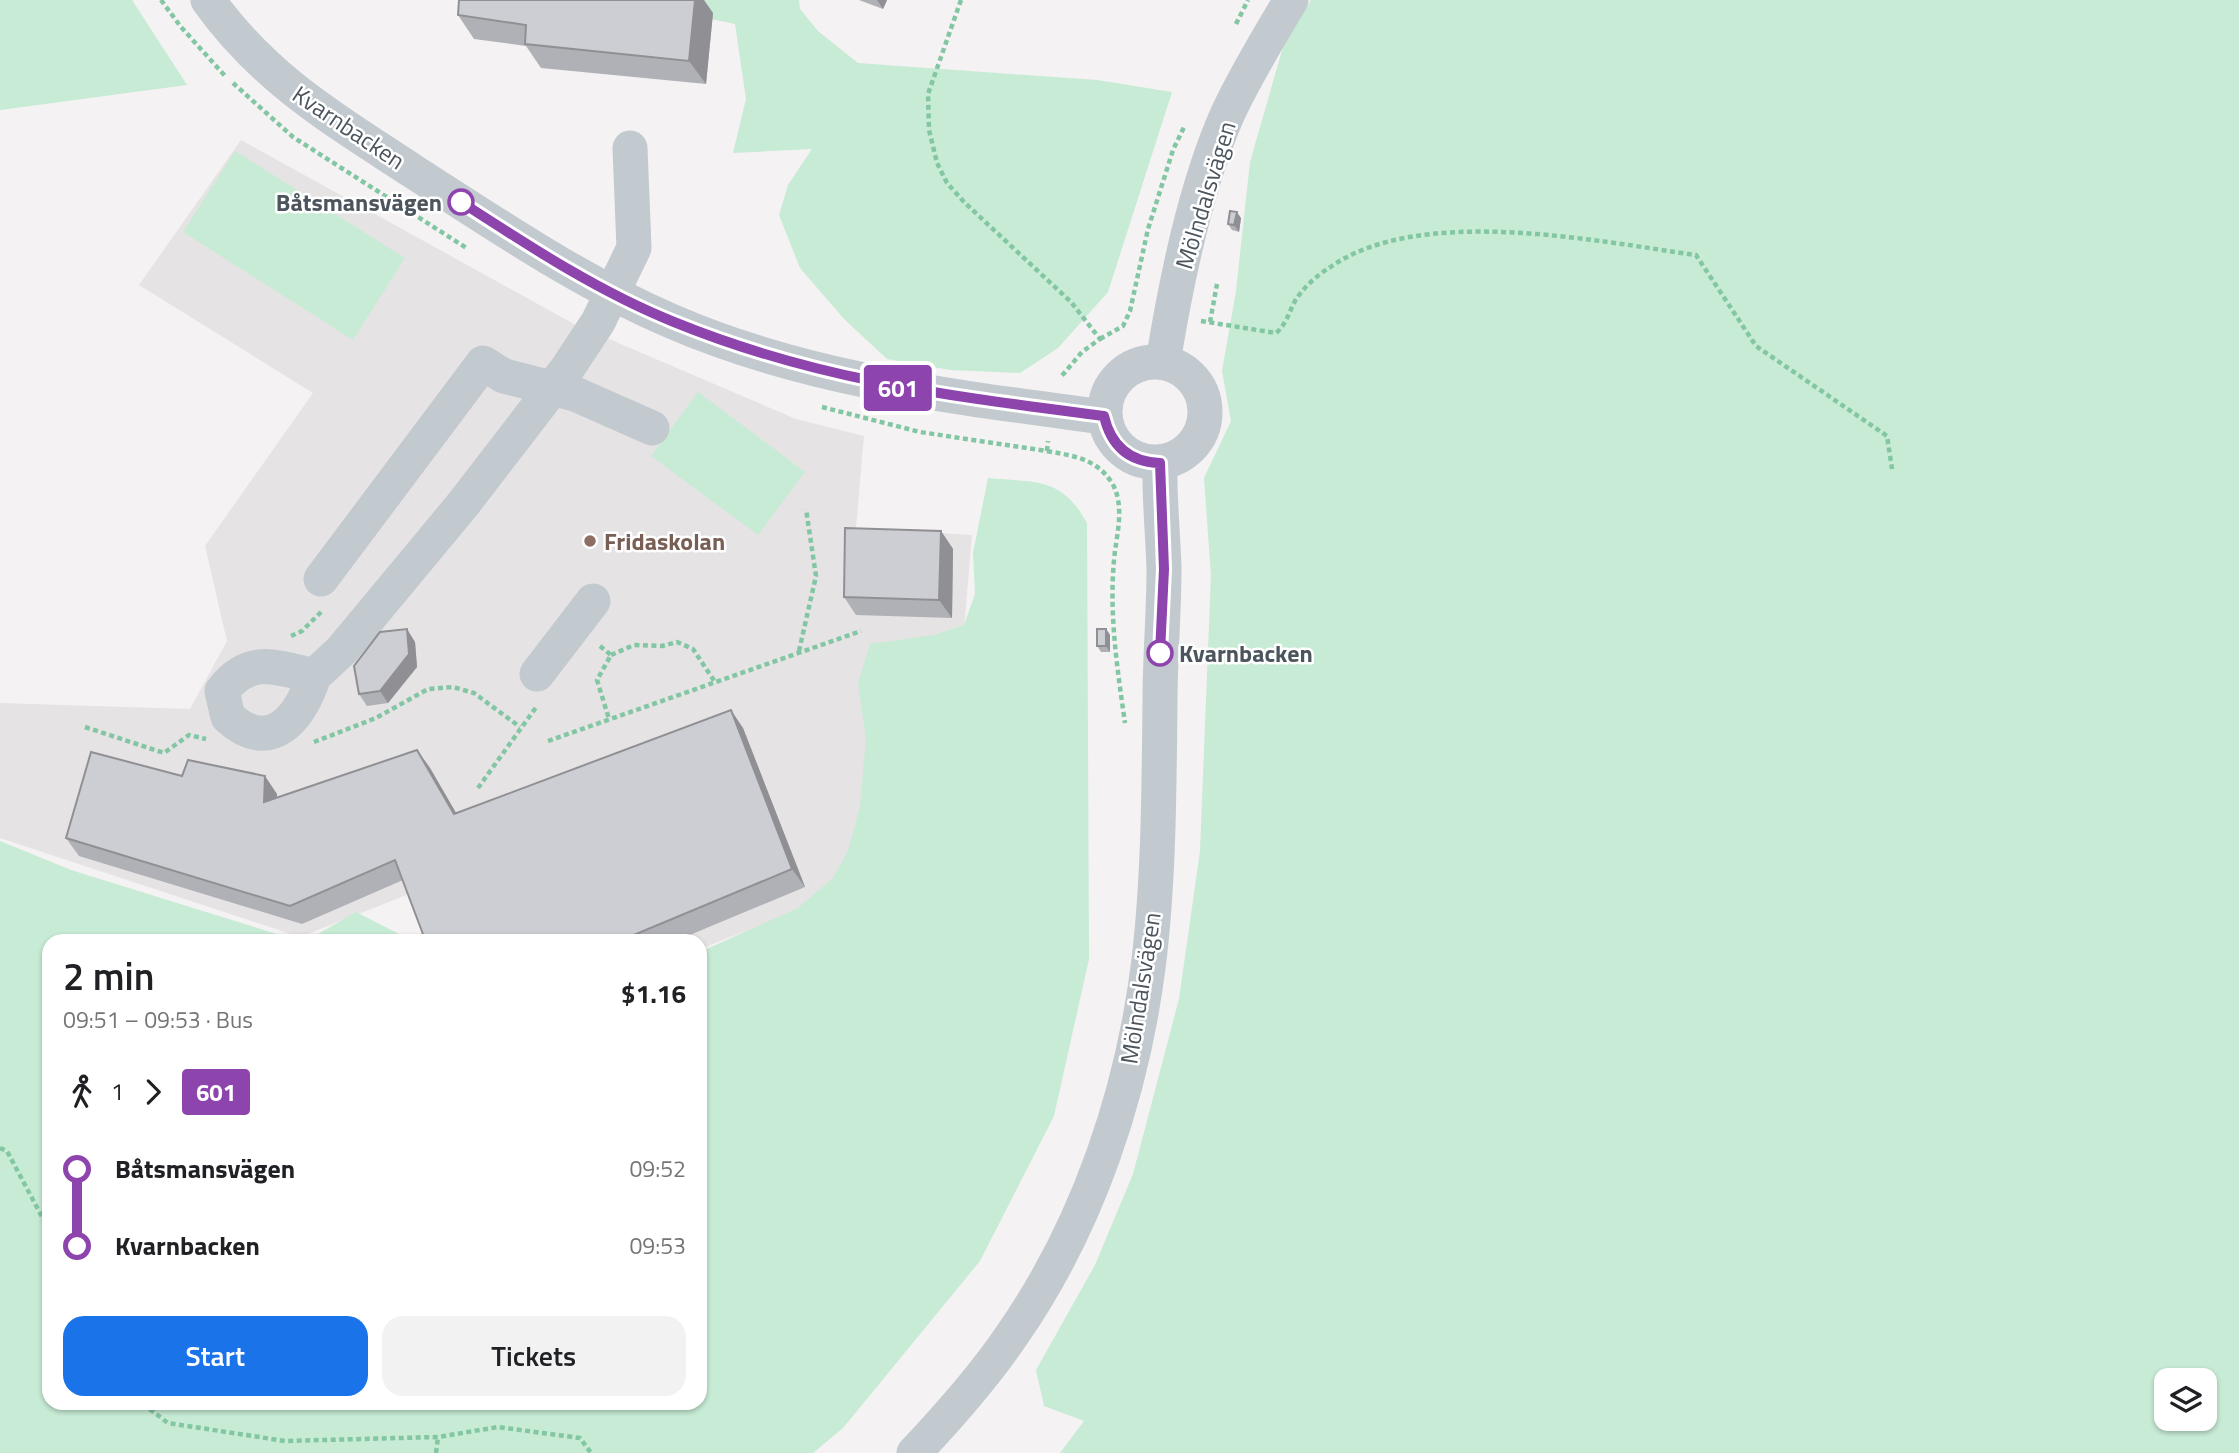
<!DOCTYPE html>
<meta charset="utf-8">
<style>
body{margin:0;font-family:"Titillium Web",sans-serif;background:#f2f2f2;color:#202124;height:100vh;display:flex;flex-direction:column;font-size:26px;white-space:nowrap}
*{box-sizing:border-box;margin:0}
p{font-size:23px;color:#757577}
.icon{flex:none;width:38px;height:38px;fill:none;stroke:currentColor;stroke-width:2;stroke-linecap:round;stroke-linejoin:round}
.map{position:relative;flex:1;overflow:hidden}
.side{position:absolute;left:42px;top:934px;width:665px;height:476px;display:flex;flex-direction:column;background:#fff;border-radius:21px;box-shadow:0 2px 5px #0004}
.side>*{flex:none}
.badge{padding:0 14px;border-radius:5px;font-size:24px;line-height:46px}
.tools{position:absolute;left:2154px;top:1368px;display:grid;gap:14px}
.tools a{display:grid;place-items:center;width:63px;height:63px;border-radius:14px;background:#fff;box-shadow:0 2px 5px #0004;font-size:35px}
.map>.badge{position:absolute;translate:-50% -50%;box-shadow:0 0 0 4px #fff}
.legs{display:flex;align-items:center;gap:10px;height:77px;padding:0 21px;font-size:23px}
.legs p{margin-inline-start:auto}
.summary{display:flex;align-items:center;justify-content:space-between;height:119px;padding:0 21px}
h1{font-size:38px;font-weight:600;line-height:52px}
.cta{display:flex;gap:14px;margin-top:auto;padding:14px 21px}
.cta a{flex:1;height:80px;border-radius:21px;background:#1a73e8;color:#fff;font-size:28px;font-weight:600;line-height:80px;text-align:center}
.cta a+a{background:#f2f2f2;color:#202124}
ul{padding:0 21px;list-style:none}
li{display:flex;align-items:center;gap:24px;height:77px;font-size:26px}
li i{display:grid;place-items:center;width:10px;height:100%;margin:0 9px;background:currentColor}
li i::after{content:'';width:18px;height:18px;margin:-9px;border:5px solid;border-radius:50%;background:#fff}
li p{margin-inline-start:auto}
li:first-child i{background:linear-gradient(#0000 50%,currentColor 0)}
li:last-child i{background:linear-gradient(currentColor 50%,#0000 0)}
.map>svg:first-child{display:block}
</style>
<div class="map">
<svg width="2239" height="1453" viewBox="0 0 2239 1453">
<rect width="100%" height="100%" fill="#f4f2f2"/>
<!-- education -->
<polygon fill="#e5e3e3" points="241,140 574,324 796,419 864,436 856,528 972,535 964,629 875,868 802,909 700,949 700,942 432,941 414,892 300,937 0,838 0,703 190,709 227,641 205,546 313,393 139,285"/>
<!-- green -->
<g fill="#c7ebd5" fill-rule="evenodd">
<polygon points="0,0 132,0 187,85 0,110"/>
<polygon points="622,0 799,0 800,9 818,31 858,63 1097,80 1172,92 1108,292 1058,348 1020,373 950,370 887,359 844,319 800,268 779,215 788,185 812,149 733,153 746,99 735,24"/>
<path d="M1311,0H2239V1453H1060L1084,1421L1044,1406L1036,1370L1095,1265L1133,1174L1179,999L1200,851L1211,575L1204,478L1231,421L1222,371L1236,291L1250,162L1283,47ZM2166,1381H2205V1419H2166Z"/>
<polygon points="235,151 405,258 353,340 183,232"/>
<polygon points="698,392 805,472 758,535 651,456"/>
<path d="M988,478C1036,483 1061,476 1087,523L1089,959L1054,1116L980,1261L843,1428L813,1453H0V841L71,870L299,941L49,942V1404H700V952L798,908L833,878L848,851L860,806L866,738L858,684L870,644L934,635L964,625L975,594L973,553Z"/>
<polygon points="356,912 397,933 402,941 306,941"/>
</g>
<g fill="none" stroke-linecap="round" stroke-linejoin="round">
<!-- path -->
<g stroke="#82c6a4" stroke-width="4.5" stroke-dasharray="5 3.5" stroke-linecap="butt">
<polyline points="161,0 181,27 226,77"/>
<polyline points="961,0 928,94 929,130 937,163 947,183 964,202 1071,302 1100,339 1082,352 1060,378"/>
<polyline points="1236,24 1248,0"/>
<polyline points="233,83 293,137 468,249"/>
<path d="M1201,321L1276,333C1286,325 1289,312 1295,301C1303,288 1316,276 1329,268C1418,204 1595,241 1696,255L1756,346L1887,436L1892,469"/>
<polyline points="1210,322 1217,284"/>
<polyline points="1100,339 1123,326 1130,311 1148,229 1173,150 1185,125"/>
<polyline points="822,407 920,432 1047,451 1048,441"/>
<path d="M1047,451C1073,456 1096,458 1112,483C1124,503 1118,530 1115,551C1108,608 1117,667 1125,723"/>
<polyline points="291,636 302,631 322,611"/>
<polyline points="600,646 611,655 597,680 609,719"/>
<polyline points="799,651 816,576 806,509"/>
<polyline points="611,655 634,645 662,646 677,642 693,649 715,682"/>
<polyline points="85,727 164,753 189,735 206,739"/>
<polyline points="548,741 861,631"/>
<polyline points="314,742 376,718 428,689 453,687 474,693 520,727"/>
<polyline points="478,788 537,706"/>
<polyline points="0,1148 7,1151 49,1230"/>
<polyline points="143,1404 168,1423 285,1441 438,1437 498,1427 580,1438 591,1453"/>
<polyline points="436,1453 438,1437"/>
</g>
<!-- minor -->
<g stroke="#c2c9cf" stroke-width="35">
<path d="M208,0C265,80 335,120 414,172C497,225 580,282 671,321C809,381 956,397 1104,417"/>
<circle cx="1155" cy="412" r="50"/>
<path d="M1163,362C1176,282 1195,187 1228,113C1246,74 1269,37 1291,0"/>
<polyline points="321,579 483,363 504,376 575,394 652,428"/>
<polyline points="537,674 593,601"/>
<path d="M314,676C300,718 271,756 228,717L222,691C249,655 276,667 314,676L342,650L464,503L567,369L598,322L634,248L630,148"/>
<path d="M914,1453C949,1416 983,1378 1012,1335C1088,1226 1133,1092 1149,960C1159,875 1159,787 1160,701C1160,657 1164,613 1164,569C1163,533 1159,498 1160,463"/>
</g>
</g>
<!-- wall -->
<g fill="#b0b1b6">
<polygon points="859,0 887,0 883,9"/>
<polygon points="713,13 706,84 541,68 526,46 474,39 458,15"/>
<polygon points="1241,218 1239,232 1232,230 1228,224"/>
<polygon points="941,531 953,549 952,618 856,615 844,597"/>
<polygon points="1106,629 1110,635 1110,652 1101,652 1097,646"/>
<polygon points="415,642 417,667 388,703 367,706 359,694"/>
<polygon points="743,728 805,887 673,942 426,942 403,880 302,924 79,856 66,838 182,776 277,794 277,798 417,750 430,768 456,813"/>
</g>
<!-- shaded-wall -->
<g fill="#909094">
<polygon points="695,0 704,0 713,13 706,84 689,61"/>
<polygon points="877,0 887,0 883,9"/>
<polygon points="1237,212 1241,218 1239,232 1234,225"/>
<polygon points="941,531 953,549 952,618 939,600"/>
<polygon points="407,629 415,642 417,667 388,703 380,691"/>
<polygon points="1106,629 1110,635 1110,652 1106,646"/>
<polygon points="731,710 743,728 805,887 792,869"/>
<polygon points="417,750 430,768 467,832 454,814"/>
<polygon points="265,776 277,794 277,820 264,802"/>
</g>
<!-- building -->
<g fill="#cdced4" stroke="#909094" stroke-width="2">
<polygon points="459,0 695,0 689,61 525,44 526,25 458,15"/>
<polygon points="1230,211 1237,212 1234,225 1228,224"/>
<polygon points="845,528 941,531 939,600 844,597"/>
<polygon points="407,629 409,654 380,691 359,694 354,666 380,632"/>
<rect x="1097" y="629" width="9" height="17"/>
<polygon points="731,710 792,869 617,942 426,942 395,860 290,906 66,838 91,752 182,776 188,760 265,776 264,802 417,750 454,814"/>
</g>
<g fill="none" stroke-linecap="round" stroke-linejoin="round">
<defs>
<path id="line-1" d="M461,202C529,246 599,292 674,322C819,381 951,396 1104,416C1111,446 1129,462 1160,463L1164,569L1160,653"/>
</defs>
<!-- line-1 casing -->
<use href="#line-1" stroke="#fff" stroke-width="16"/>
<!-- line-1 -->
<use href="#line-1" stroke="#8e44ad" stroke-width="10"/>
</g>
<!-- markers -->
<g fill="#fff" stroke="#8e44ad" stroke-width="3.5">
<circle cx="461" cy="202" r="12"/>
<circle cx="1160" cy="653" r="12"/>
</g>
<circle fill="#8d6e63" stroke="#fff" stroke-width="2.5" cx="590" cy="541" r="7"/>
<g text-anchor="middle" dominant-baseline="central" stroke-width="5" stroke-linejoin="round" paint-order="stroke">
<!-- street labels -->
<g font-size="24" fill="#4c555d" stroke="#fff">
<text transform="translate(349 127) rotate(34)">Kvarnbacken</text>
<text transform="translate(1205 195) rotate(-73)">Mölndalsvägen</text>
<text transform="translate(1140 988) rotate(-81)">Mölndalsvägen</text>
</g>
<!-- stop labels -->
<g font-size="24" font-weight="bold" fill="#4c555d" stroke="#fff" text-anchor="end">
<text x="442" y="202">Båtsmansvägen</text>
<text x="1179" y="653" text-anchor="start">Kvarnbacken</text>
</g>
<!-- education labels -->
<g font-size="24" font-weight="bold" fill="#785e54" stroke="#fff" text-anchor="start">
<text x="604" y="541">Fridaskolan</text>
</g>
</g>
</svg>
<div class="tools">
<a><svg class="icon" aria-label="layers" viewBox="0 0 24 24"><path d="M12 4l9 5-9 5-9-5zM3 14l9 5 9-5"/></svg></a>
</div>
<b class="badge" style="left:898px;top:388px;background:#8e44ad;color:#fff">601</b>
<section class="side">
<div class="summary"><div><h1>2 min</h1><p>09:51 – 09:53 · Bus</p></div><b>$1.16</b></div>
<div class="legs"><svg class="icon" aria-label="walk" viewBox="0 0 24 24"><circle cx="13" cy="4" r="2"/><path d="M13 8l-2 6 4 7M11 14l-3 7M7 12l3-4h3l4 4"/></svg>1<svg class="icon" aria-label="forward" viewBox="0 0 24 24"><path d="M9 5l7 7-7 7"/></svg><b class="badge" style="background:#8e44ad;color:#fff">601</b></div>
<ul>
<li><i style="color:#8e44ad"></i><b>Båtsmansvägen</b><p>09:52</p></li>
<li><i style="color:#8e44ad"></i><b>Kvarnbacken</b><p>09:53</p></li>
</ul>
<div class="cta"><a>Start</a><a>Tickets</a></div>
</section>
</div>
